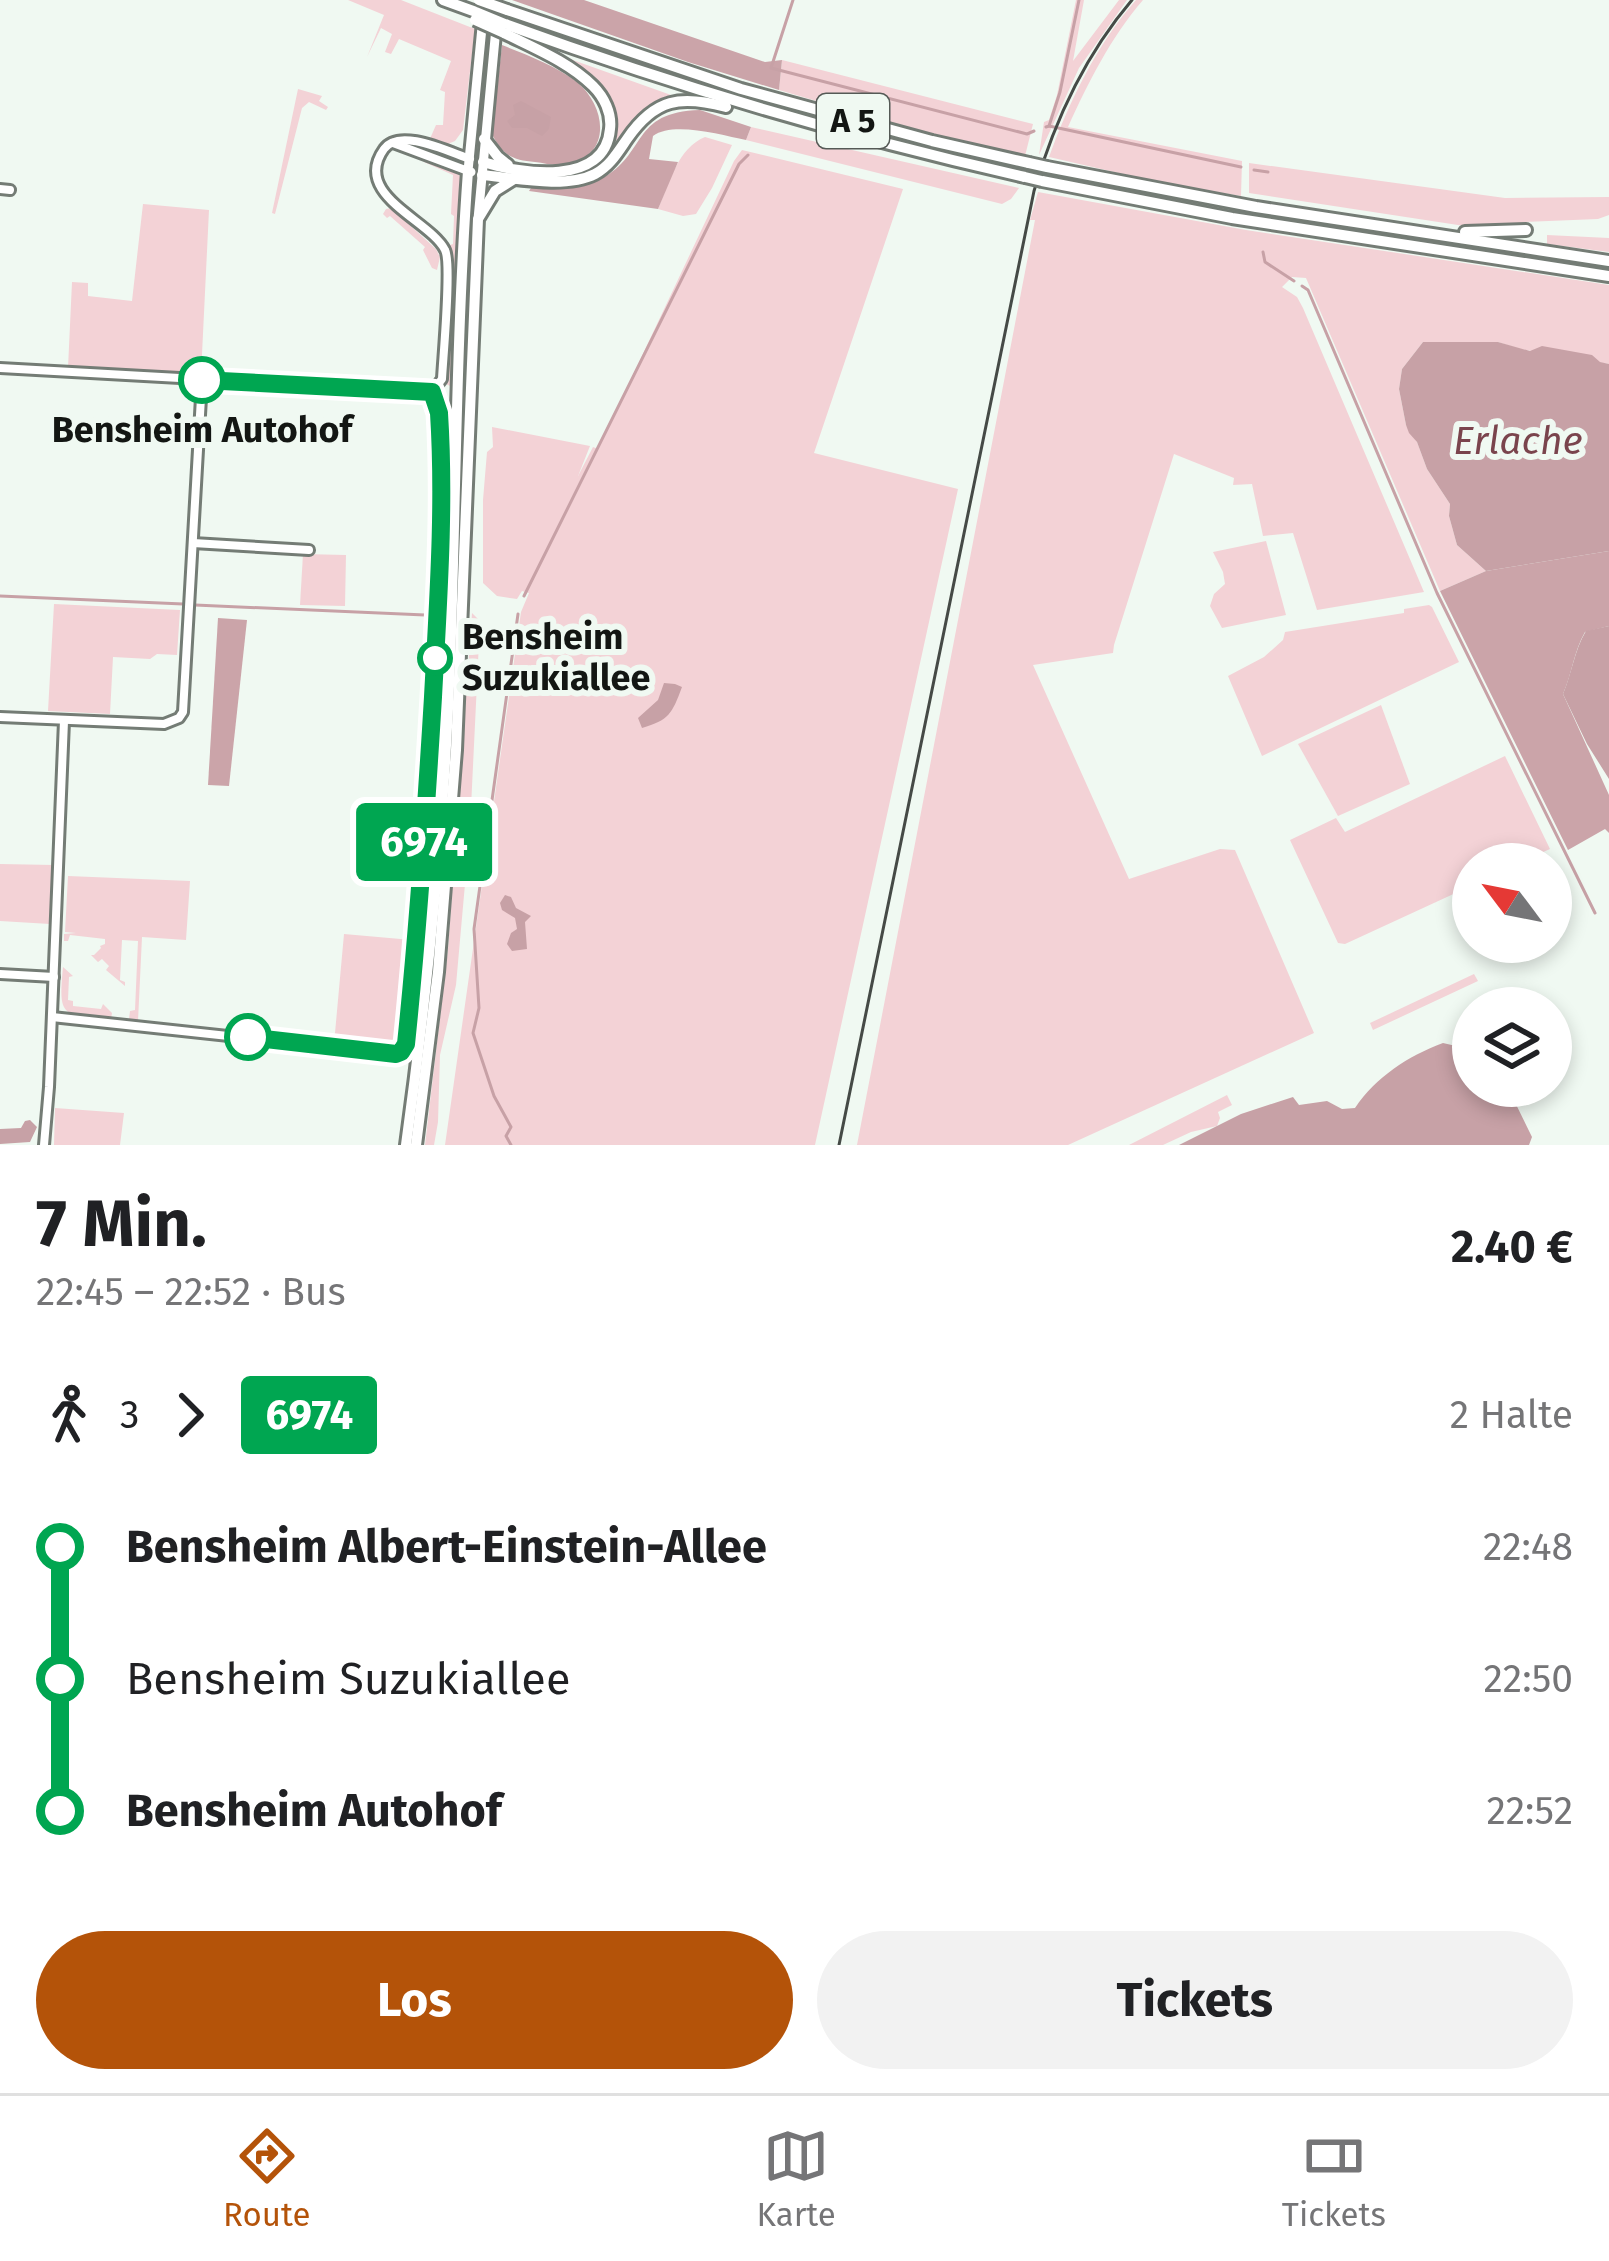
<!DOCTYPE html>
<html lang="de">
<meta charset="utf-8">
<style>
body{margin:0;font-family:"Fira Sans",sans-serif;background:#f2f2f2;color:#202124;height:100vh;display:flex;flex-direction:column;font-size:45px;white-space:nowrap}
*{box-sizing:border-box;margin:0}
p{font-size:39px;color:#757577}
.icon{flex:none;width:66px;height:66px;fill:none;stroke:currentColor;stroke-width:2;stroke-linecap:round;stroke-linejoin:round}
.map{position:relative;height:1145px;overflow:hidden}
.sheet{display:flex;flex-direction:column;background:#fff;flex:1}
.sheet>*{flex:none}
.badge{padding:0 24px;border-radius:9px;font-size:42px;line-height:78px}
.needle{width:78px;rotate:302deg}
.tools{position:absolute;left:1452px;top:843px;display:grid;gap:24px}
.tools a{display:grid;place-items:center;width:120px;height:120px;border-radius:50%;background:#fff;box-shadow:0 6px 18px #0003;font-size:60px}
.map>.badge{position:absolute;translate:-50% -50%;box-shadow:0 0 0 6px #fff}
.legs{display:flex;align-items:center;gap:18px;height:132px;padding:0 36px;font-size:39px}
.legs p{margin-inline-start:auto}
.summary{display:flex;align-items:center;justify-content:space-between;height:204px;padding:0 36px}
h1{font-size:66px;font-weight:700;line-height:90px}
.button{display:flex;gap:24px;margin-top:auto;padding:24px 36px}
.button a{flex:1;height:138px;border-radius:72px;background:#b45309;color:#fff;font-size:48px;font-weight:700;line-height:138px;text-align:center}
.button a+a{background:#f2f2f2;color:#202124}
ul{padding:0 36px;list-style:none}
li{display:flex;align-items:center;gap:42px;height:132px;font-size:45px}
li i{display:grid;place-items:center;width:18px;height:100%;margin:0 15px;background:currentColor}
li i::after{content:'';width:30px;height:30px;margin:-15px;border:9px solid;border-radius:50%;background:#fff}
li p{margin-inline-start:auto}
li:first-child i{background:linear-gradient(#0000 50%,currentColor 0)}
li:last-child i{background:linear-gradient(currentColor 50%,#0000 0)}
.tabs{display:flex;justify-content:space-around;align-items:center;height:168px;border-top:3px solid #e0e0e0;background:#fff;font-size:33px;color:#757577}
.tabs a{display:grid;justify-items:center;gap:6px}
.tabs .selected{color:#b45309}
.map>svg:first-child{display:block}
</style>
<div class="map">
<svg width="1609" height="1145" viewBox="0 0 1609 1145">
<rect width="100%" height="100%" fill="#f0f9f2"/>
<!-- green -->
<g fill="#f3d2d6">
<polygon points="348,0 401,0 475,29 463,130 455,141 443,146 429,141 436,125 443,125 445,92 440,90 451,61 399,39 391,54 385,52 392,34 381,28 367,57 384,15"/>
<polygon points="1076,0 1084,0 1073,61 1119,0 1127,0 1079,68 1039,155 1044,122 1049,120 1057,95"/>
<path d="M1136,0H1143C1111,37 1088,83 1068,127L1242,161L1241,196L1162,183L1049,157C1069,102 1097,44 1136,0Z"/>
<path d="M556,54L671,95C636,106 626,129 605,156C609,148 615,137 617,128C622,93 579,71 556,54Z"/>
<polygon points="782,60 1033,124 1025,156 905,127 779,90"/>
<polygon points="298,89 322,96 319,101 328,107 326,110 309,102 302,108 275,214 272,213"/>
<polygon points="751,127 1019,188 1011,199 1002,204 746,140"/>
<path d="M705,137L732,145L712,188L696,214L683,216L658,209C669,183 678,148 705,137Z"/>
<polygon points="742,150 903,189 814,453 958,489 815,1145 445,1145 521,612 529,593 522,591 517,599 497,596 483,583 483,500 487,452 493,447 492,427 590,446 578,476 593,447 598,449 734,161"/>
<path d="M424,162C439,161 458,167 463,182L452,387L446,384L450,245L453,244L454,216L451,214L453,175Z"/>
<polygon points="1249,163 1505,198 1609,197 1609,215 1598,219 1524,222 1511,227 1471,227 1249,193"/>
<polygon points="1038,192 1246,230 1609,285 1609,364 1519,349 1498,342 1423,342 1402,369 1399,389 1406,425 1417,442 1427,469 1450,504 1449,516 1457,545 1486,571 1440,591 1306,278 1292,277 1282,287 1297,297 1303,308 1424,592 1317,610 1293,533 1263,536 1252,484 1233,485 1234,478 1174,454 1114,645 1113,653 1033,665 1129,879 1220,849 1235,850 1314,1033 1068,1145 857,1145 1035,220 1030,220"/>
<polygon points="143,204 209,210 201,375 68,368 72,282 88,283 88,296 132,301"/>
<polygon points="391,208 436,249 440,257 437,270 432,268 423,250 425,247 390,216 387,218 383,214 386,209"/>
<polygon points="1547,235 1609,238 1609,252 1547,244"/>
<polygon points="1266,541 1286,615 1222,628 1210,606 1214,594 1225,584 1223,572 1213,552"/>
<polygon points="303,554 346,555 345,606 300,605"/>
<polygon points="54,604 180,610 177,655 157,654 150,659 113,657 110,714 48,711"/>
<polygon points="1429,605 1432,607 1459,662 1262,756 1228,676 1264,657 1283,640 1285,632 1404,613 1404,609"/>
<polygon points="472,613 480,621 470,828 456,985 440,1055 438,1122 434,1145 425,1145 448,949"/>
<polygon points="1381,705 1410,784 1338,816 1298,744"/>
<polygon points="1505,756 1550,849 1517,864 1473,864 1473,885 1345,944 1338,943 1290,840 1336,818 1345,832"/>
<polygon points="0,864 54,865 50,924 0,921"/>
<polygon points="68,876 190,881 186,940 142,937 138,1021 129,1019 130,1011 135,1010 138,941 122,940 120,980 125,982 125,986 106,970 109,966 102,959 98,962 91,955 94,955 101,948 100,946 105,944 105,939 70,935 68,941 64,941 64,934 76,933 65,932"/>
<polygon points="344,934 412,940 411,947 414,949 404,1040 397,1049 334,1044"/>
<path d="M63,967L73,976L69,977L68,1000L73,1001V1006L101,1009L103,1004L112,1013L111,1019C62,1014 58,1019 63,967Z"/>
<polygon points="1474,974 1478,981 1373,1030 1370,1023"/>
<polygon points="1227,1095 1232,1105 1218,1112 1220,1118 1217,1126 1191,1132 1163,1145 1129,1145"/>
<polygon points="55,1108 124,1113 120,1145 54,1145"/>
</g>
<!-- forest -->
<g fill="#cba4a9">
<polygon points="512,0 584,0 765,62 782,60 779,90 688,62"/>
<path d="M502,45C527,55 555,65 577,82C608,108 612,159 563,165C554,166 544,163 535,162C512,160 502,155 492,134Z"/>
<path d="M700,110L751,127L746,140C721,135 673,121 653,136L649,159L678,162L658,209L529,191L533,185C555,185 581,189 601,179C648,154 630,112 700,110Z"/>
<path d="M1609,551V626L1585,632C1574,651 1572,673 1563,694L1609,795V833L1605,829L1568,850L1440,591L1486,571Z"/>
<polygon points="218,618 247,620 229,786 208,785"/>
</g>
<!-- water -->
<g fill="#c7a1a6">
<polygon points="521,101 551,117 549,129 542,136 527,128 512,128 507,121 515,115 513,105"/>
<polygon points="1423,342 1498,342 1530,351 1542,346 1592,355 1600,362 1609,364 1609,551 1486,571 1457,545 1449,516 1450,504 1427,469 1417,442 1409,433 1406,425 1399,389 1402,369"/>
<path d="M1609,626V779L1587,744L1563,694C1572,673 1574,651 1586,631Z"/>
<path d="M664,683L675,684L682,687C672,714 669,720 642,728L638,718L658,700Z"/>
<polygon points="505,895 511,897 516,908 531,916 525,922 527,949 512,951 507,944 511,933 517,929 515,918 502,910 500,903"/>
<path d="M1443,1043L1473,1050V1086H1507L1532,1137L1529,1145H1179L1241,1114L1293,1097L1299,1105L1327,1101L1342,1109L1355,1108C1376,1077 1408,1056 1443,1043Z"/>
<polygon points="30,1120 37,1127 30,1142 0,1144 0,1129 21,1128 25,1121"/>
</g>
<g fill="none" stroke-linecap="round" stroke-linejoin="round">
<!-- stream -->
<g stroke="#c7a1a6" stroke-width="3">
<polyline points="793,0 771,68 1027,134 1034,131"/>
<polyline points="1049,126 1241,167"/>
<polyline points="1046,127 1049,126 1060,92 1079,0"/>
<polyline points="1254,170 1268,172"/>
<polyline points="1263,252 1265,262 1294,281"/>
<polyline points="1302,286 1308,290 1437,593 1595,913"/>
<polyline points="0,596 183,604"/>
<polyline points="524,596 739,164 748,155"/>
<polyline points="195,605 425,615"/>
<polyline points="511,1145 506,1136 511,1127 494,1096 473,1033 479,1008 474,929 518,614"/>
</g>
<defs>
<g id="minor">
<polyline points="393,143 468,171"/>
<polyline points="0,189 10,190"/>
<polyline points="0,368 432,392"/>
<path d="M432,392L442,379C443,358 452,263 445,250C430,220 351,195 384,149C399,127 449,152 470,159"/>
<polyline points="193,543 309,550"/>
<polyline points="0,717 164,724 179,718 183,712 202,380"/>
<path d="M416,944C429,773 440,603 440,432L439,413L432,392"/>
<polyline points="0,974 54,977"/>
<polyline points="52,1017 396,1054"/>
<polyline points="44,1145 49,1087 64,721"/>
</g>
<g id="major">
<polyline points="471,172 468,171 483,17"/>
<polyline points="478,219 496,28"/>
</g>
<g id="highway">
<polyline points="443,0 476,12"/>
<polyline points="507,10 741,89 932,141 1029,163"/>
<path d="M505,24C675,86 848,137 1025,177"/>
<polyline points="484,139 498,157 508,165"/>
<path d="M483,162C522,174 605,187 610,129C612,113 604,97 593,86C569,62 534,48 504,33"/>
<polyline points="1047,167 1256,207 1609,261"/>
<path d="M482,175C514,178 566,189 595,174C610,166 618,152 627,139C655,98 681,95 726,107"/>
<polyline points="1042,181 1232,218 1609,276"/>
<polyline points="1465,232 1526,230"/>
<path d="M406,1145C428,986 444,824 450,663C456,499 456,335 468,171"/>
<polyline points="416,1145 438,972 456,750 478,219 495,191 514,179"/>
</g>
</defs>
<!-- minor casing -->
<use href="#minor" stroke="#747c75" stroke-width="14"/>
<!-- major casing -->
<use href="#major" stroke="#747c75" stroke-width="15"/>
<!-- highway casing -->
<use href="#highway" stroke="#747c75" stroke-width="16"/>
<!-- minor -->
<use href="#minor" stroke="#fff" stroke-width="8"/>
<!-- major -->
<use href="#major" stroke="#fff" stroke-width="9"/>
<!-- highway -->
<use href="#highway" stroke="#fff" stroke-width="10"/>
<!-- rail -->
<path stroke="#454a46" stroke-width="3" d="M839,1145L1034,191C1054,122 1085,55 1132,0"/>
<defs>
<g id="highway-bridge">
<polyline points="479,0 507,10"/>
<polyline points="476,12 505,24"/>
<polyline points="475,20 504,33"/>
<polyline points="1029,163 1047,167"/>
<polyline points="1025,177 1042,181"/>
</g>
</defs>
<!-- highway-bridge casing -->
<use href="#highway-bridge" stroke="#747c75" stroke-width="16" stroke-linecap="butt"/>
<!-- highway-bridge -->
<use href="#highway-bridge" stroke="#fff" stroke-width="10"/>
</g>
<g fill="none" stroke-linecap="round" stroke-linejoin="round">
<defs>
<path id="line-1" d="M202,380L432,392L439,413C445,507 438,603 433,697C426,813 418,929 406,1044L401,1052L396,1054L248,1037"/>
</defs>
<!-- line-1 casing -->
<use href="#line-1" stroke="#fff" stroke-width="27"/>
<!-- line-1 -->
<use href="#line-1" stroke="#00a651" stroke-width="18"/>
</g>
<!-- markers -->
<g fill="#fff" stroke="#00a651" stroke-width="6">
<circle cx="202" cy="380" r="21"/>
<circle cx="435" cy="658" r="15"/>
<circle cx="248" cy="1037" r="21"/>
</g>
<g text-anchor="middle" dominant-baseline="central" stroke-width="12" stroke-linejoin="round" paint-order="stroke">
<!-- shield labels -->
<rect fill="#f0f9f2" stroke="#555a56" stroke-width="3" x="817" y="94" width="72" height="54" rx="9"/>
<g font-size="33" font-weight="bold" fill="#131613">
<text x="853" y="121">A 5</text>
</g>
<!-- stop labels -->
<g font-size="36" font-weight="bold" fill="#131613" stroke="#f0f9f2">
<text x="202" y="430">Bensheim Autohof</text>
<text x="462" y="637" text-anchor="start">Bensheim<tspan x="462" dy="41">Suzukiallee</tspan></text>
</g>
<!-- water labels -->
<g font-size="39" font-style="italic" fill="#7a444d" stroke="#f0f9f2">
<text x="1518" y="441">Erlache</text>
</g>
</g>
</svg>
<div class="tools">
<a><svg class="needle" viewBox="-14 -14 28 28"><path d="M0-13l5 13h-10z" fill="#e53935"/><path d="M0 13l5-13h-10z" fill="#757577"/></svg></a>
<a><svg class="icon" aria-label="layers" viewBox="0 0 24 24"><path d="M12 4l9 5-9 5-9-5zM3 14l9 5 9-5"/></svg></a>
</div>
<b class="badge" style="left:424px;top:842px;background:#00a651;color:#fff">6974</b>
</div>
<section class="sheet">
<div class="summary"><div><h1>7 Min.</h1><p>22:45 – 22:52 · Bus</p></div><b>2.40 €</b></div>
<div class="legs"><svg class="icon" aria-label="walk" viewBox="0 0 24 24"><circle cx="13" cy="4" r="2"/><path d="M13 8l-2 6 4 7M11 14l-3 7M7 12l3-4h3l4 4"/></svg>3<svg class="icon" aria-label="forward" viewBox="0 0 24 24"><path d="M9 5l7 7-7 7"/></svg><b class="badge" style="background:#00a651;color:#fff">6974</b><p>2 Halte</p></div>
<ul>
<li><i style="color:#00a651"></i><b>Bensheim Albert-Einstein-Allee</b><p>22:48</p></li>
<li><i style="color:#00a651"></i><span>Bensheim Suzukiallee</span><p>22:50</p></li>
<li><i style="color:#00a651"></i><b>Bensheim Autohof</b><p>22:52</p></li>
</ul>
<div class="button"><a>Los</a><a>Tickets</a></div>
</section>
<nav class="tabs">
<a class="selected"><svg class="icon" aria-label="directions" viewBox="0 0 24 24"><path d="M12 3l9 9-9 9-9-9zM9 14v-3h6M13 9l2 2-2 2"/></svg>Route</a>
<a><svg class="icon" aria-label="map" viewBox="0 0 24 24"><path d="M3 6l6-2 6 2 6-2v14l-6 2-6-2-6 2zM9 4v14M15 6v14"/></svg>Karte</a>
<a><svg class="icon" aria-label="tickets" viewBox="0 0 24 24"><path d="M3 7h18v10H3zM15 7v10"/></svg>Tickets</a>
</nav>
